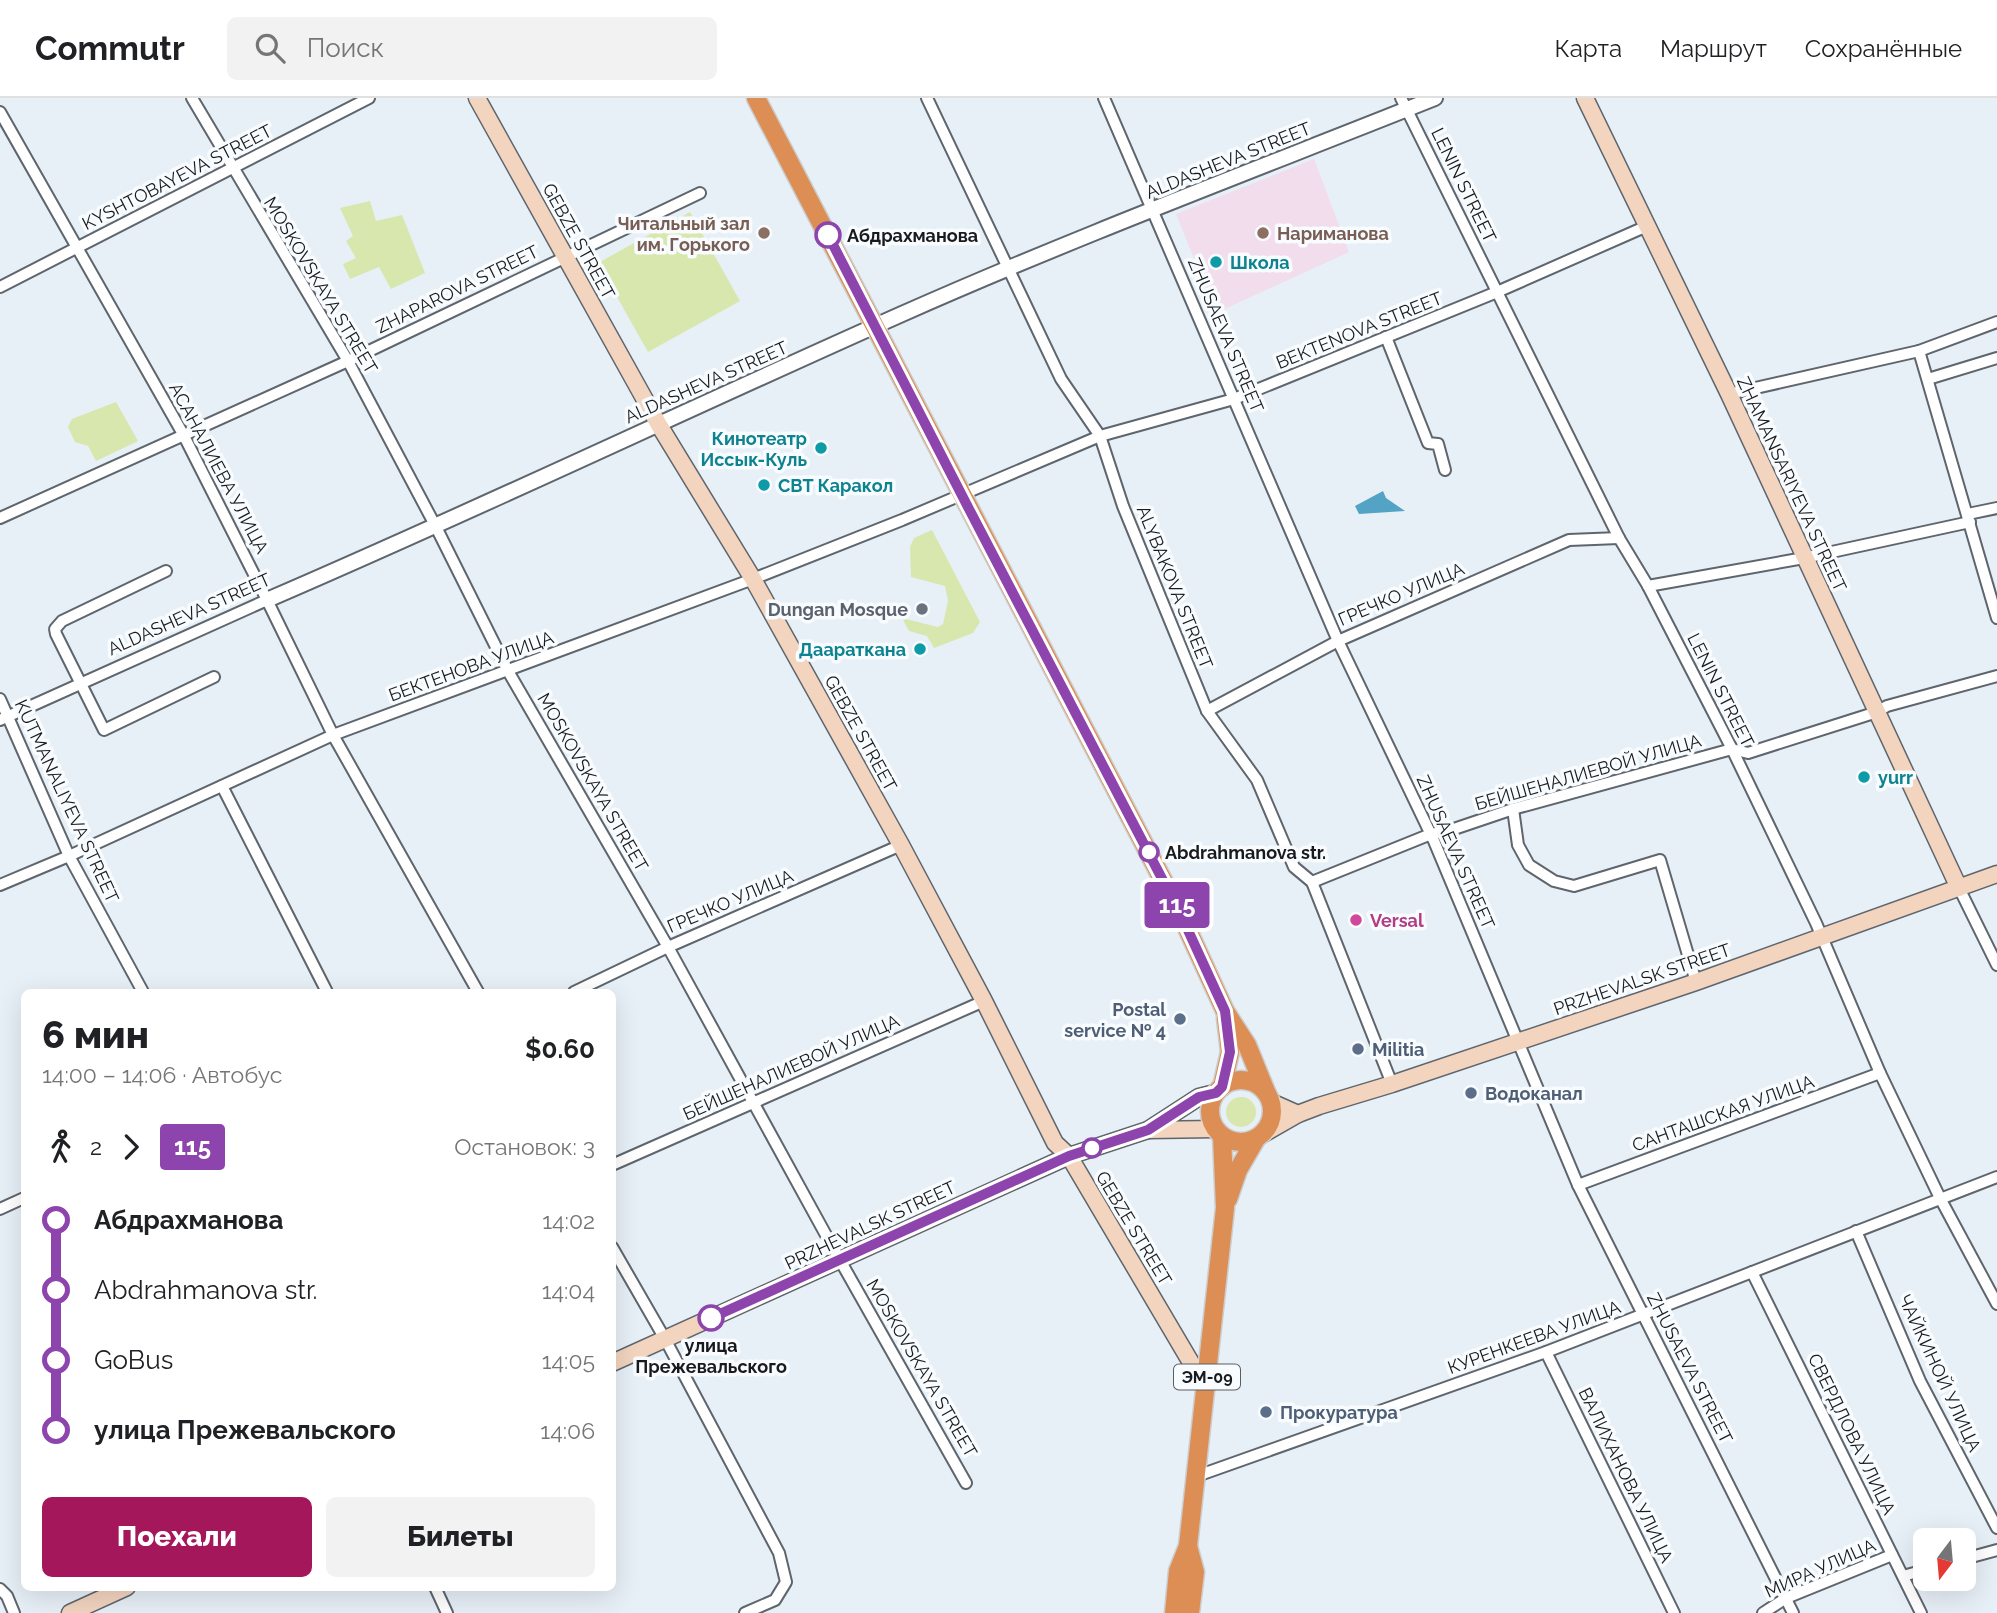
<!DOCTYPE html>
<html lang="ru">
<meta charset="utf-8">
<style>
body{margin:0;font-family:Raleway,sans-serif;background:#f2f2f2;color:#202124;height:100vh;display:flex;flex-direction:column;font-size:26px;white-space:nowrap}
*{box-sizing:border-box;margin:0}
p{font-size:23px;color:#757577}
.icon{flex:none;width:38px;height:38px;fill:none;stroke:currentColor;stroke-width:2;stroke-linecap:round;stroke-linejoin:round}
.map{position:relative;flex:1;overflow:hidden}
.details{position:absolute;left:21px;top:891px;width:595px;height:602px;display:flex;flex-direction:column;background:#fff;border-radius:10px;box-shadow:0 7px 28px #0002}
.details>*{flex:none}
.badge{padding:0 14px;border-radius:5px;font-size:24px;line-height:46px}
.needle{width:46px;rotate:196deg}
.controls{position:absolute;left:1913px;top:1430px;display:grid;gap:14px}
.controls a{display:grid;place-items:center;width:63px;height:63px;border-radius:10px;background:#fff;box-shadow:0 7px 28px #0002;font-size:35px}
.map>.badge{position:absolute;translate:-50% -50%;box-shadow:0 0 0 4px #fff}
.legs{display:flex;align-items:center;gap:10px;height:77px;padding:0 21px;font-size:23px}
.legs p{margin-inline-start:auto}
.overview{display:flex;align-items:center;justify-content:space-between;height:119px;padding:0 21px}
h1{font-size:38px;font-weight:800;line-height:52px}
.cta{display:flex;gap:14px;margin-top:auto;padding:14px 21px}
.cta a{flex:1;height:80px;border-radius:10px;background:#a4175b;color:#fff;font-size:28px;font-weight:800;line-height:80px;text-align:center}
.cta a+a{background:#f2f2f2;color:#202124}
ul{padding:0 21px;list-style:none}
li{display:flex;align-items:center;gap:24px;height:70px;font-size:26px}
li i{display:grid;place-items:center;width:10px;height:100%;margin:0 9px;background:currentColor}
li i::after{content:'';width:18px;height:18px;margin:-9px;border:5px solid;border-radius:50%;background:#fff}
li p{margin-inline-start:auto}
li:first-child i{background:linear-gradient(#0000 50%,currentColor 0)}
li:last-child i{background:linear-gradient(currentColor 50%,#0000 0)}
header{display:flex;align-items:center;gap:42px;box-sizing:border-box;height:98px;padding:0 35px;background:#fff;border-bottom:2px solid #e0e0e0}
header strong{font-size:33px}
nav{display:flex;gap:38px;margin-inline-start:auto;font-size:24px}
.search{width:490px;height:63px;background:#f2f2f2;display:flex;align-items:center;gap:18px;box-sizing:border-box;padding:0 24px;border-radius:10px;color:#757577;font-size:26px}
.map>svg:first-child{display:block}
</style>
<header>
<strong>Commutr</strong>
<div class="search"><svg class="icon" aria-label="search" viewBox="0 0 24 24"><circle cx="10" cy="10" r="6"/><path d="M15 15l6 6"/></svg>Поиск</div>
<nav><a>Карта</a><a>Маршрут</a><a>Сохранённые</a></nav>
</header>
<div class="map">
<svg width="1997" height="1515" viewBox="0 0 1997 1515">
<rect width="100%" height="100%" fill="#e7eff7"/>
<!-- education -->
<polygon fill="#f2ddec" points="1314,61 1349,154 1216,215 1176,116"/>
<!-- green -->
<g fill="#d8e7ad">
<polygon points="370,103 376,123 402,117 425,175 391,191 379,169 350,181 343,166 356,160 346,143 353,138 340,110"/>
<polygon points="690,114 740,203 648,254 598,165"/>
<polygon points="116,304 138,343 96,363 88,348 75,344 68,329 72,321"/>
<polygon points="932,432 980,524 973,535 934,550 927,538 909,533 902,520 938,529 943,526 948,503 945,488 911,479 910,449 914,440"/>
<circle cx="1241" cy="1014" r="15"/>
</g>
<!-- water -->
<polygon fill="#53a3c5" points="1383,393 1386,400 1405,413 1359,416 1355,408"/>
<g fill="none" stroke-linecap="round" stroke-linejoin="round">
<defs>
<g id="minor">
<polyline points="192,0 348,263 436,429 508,573 668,849 832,1148 966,1385"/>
<polyline points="927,0 1061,281 1100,338 1123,408 1207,613 1257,682 1294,769 1312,784 1392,986"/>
<polyline points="1104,0 1338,543 1434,743 1578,1087 1793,1515"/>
<polyline points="1401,0 1619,440 1648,488 1732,651 1816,825 1880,975 1940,1100 1997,1206"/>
<polyline points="0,14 183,336 267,502 333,637 478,894"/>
<polyline points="0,189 369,0"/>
<polyline points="1386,239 1428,345 1438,346 1445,372"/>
<polyline points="1919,253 1997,520"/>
<polyline points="1928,281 1997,260"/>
<polyline points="1729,296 1919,253 1997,224"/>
<polyline points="1968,416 1997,410"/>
<polyline points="0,420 348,263 700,95"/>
<polyline points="166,473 62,523 55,531 56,536 104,632 214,579"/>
<polyline points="1648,488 1804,460 1970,424"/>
<polyline points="0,601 69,758 143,894"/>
<polyline points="1207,613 1338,543 1569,442 1619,440"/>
<polyline points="0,622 267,502"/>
<polyline points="222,688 327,894"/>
<polyline points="1513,711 1518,747 1529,767 1554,783 1574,788 1660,762 1696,884"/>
<polyline points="1312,784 1431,736 1448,733 1513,711 1732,651 1748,655 1877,614 1887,608 1997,578"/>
<polyline points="0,787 69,758 333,637 753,481 902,422 1100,338 1234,301 1497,194 1647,128"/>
<polyline points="1959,790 1997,867"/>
<polyline points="574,894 668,849 901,747"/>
<polyline points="612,1067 984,903"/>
<polyline points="1578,1087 1880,975"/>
<polyline points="0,1111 24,1100"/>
<polyline points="1856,1133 1920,1283 1997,1430"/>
<polyline points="612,1149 665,1241 779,1455 786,1484 775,1502 745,1515"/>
<polyline points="1752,1174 1921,1515"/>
<polyline points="1546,1254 1674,1515"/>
<polyline points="1197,1378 1546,1254 1997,1079"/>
<polyline points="1964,1461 1997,1452"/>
<polyline points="1903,1478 1925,1472"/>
<polyline points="435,1489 447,1515"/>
<polyline points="0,1491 7,1498 14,1515"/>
<polyline points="1763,1515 1786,1500 1892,1457"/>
</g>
<path id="tertiary" d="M267,502C481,410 690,310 902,216C1078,138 1257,71 1435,0"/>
<g id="secondary">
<polyline points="477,0 659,327 753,481 901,747 984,903 1055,1045 1069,1058 1206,1290"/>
<polyline points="1585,0 1729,296 1959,790"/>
<polyline points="1271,1004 1298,1016"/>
<polyline points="1148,1032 1215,1031"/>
<polyline points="1263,1036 1298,1016 1319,1008 1392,986 1696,884 1997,776"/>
<polyline points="612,1265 1069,1058 1148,1032 1199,999 1215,995"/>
<polyline points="70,1515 127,1489"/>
</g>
<g id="trunk">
<polyline points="756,0 1181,817 1225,913 1247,947 1267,996"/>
<circle cx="1241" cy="1013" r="31"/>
<polyline points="1222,989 1230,954 1226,920"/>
<polyline points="1228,1101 1238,1072 1256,1041"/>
<polyline points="1188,1448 1195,1474 1190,1515"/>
<polyline points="1174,1515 1178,1473 1188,1448 1225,1110 1222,1038"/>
</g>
</defs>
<!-- minor casing -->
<use href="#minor" stroke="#5e656c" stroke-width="14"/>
<!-- tertiary casing -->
<use href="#tertiary" stroke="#5e656c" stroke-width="18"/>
<!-- secondary casing -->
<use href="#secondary" stroke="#5e656c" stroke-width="19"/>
<!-- trunk casing -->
<use href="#trunk" stroke="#cccdcd" stroke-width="21"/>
<!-- minor -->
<use href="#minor" stroke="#fff" stroke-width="10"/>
<!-- tertiary -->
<use href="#tertiary" stroke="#fff" stroke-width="14"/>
<!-- secondary -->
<use href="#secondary" stroke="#f2d4bf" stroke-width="16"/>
<!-- trunk -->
<use href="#trunk" stroke="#dc8e54" stroke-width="18"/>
</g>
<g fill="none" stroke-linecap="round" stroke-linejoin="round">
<defs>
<polyline id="line-1" points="711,1220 1069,1058 1148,1032 1199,999 1216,995 1222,989 1230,954 1225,913 1181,817 969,411 828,137"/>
</defs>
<!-- line-1 casing -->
<use href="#line-1" stroke="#fff" stroke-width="16"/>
<!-- line-1 -->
<use href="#line-1" stroke="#8e44ad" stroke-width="10"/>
</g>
<!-- markers -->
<g fill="#8d6e63" stroke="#f8fcff" stroke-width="2.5">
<circle cx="764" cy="135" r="7"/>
<circle cx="1263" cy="135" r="7"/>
</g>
<g fill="#fff" stroke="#8e44ad" stroke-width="3.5">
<circle cx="828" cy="137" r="12"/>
<circle cx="1149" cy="754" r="9"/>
<circle cx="1092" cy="1050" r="9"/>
<circle cx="711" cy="1220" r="12"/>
</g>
<g fill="#0f9aa8" stroke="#f8fcff" stroke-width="2.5">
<circle cx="1216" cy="164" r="7"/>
<circle cx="821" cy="350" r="7"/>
<circle cx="764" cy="387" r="7"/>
<circle cx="920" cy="551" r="7"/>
<circle cx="1864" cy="679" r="7"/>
</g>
<circle fill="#6b7280" stroke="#f8fcff" stroke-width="2.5" cx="922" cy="511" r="7"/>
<circle fill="#d1479c" stroke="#f8fcff" stroke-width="2.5" cx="1356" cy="822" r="7"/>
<g fill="#5c6f8a" stroke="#f8fcff" stroke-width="2.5">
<circle cx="1180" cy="921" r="7"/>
<circle cx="1358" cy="951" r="7"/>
<circle cx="1471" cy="995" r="7"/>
<circle cx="1266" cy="1314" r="7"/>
</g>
<g text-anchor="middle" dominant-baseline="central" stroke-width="7" stroke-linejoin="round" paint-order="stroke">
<!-- shield labels -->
<rect fill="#f8fcff" stroke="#5b5e61" stroke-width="2" x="1174" y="1266.5" width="66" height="25" rx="5"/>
<g font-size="16" font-weight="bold" fill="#181a1d">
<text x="1207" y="1279">ЭМ-09</text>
</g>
<!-- street labels -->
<g font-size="18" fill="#181a1d" stroke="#f8fcff">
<text transform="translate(1228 62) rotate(-22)">ALDASHEVA STREET</text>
<text transform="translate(177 79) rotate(-27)">KYSHTOBAYEVA STREET</text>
<text transform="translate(1464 87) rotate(64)">LENIN STREET</text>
<text transform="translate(579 143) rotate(61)">GEBZE STREET</text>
<text transform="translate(321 187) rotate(59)">MOSKOVSKAYA STREET</text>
<text transform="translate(457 191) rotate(-26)">ZHAPAROVA STREET</text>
<text transform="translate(1359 232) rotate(-22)">BEKTENOVA STREET</text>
<text transform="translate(1226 237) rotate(67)">ZHUSAEVA STREET</text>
<text transform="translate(706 284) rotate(-24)">ALDASHEVA STREET</text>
<text transform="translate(219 370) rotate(62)">АСАНАЛИЕВА УЛИЦА</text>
<text transform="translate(1792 386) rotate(65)">ZHAMANSARIYEVA STREET</text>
<text transform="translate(1175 489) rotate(68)">ALYBAKOVA STREET</text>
<text transform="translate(1401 496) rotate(-23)">ГРЕЧКО УЛИЦА</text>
<text transform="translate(189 516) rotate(-24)">ALDASHEVA STREET</text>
<text transform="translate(471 568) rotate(-20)">БЕКТЕНОВА УЛИЦА</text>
<text transform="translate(1721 592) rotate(63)">LENIN STREET</text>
<text transform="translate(861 635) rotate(61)">GEBZE STREET</text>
<text transform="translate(1588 674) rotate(-16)">БЕЙШЕНАЛИЕВОЙ УЛИЦА</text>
<text transform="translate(593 684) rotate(60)">MOSKOVSKAYA STREET</text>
<text transform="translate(67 703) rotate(65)">KUTMANALIYEVA STREET</text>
<text transform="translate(1456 754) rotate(66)">ZHUSAEVA STREET</text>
<text transform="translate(730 803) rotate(-23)">ГРЕЧКО УЛИЦА</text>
<text transform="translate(1642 881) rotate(-19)">PRZHEVALSK STREET</text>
<text transform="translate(791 969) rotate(-24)">БЕЙШЕНАЛИЕВОЙ УЛИЦА</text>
<text transform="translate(1723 1015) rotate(-20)">САНТАШСКАЯ УЛИЦА</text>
<text transform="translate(870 1127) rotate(-25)">PRZHEVALSK STREET</text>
<text transform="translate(1134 1130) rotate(59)">GEBZE STREET</text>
<text transform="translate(1534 1239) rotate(-20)">КУРЕНКЕЕВА УЛИЦА</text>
<text transform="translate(922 1270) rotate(60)">MOSKOVSKAYA STREET</text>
<text transform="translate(1690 1270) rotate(63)">ZHUSAEVA STREET</text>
<text transform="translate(1940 1275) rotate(65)">ЧАЙКИНОЙ УЛИЦА</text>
<text transform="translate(1852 1336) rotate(64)">СВЕРДЛОВА УЛИЦА</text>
<text transform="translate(1626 1377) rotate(64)">ВАЛИХАНОВА УЛИЦА</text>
<text transform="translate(1820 1470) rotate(-24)">МИРА УЛИЦА</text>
</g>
<!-- education labels -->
<g font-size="18" font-weight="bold" fill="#785e54" stroke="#f8fcff" text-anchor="end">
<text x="750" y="125">Читальный зал<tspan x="750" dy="21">им. Горького</tspan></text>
<text x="1277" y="135" text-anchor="start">Нариманова</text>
</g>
<!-- stop labels -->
<g font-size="18" font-weight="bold" fill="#181a1d" stroke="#f8fcff" text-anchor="start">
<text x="847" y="137">Абдрахманова</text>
<text x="1165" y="754">Abdrahmanova str.</text>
<text x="711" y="1247" text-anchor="middle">улица<tspan x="711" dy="21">Прежевальского</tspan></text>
</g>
<!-- culture labels -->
<g font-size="18" font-weight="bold" fill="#0d838f" stroke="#f8fcff" text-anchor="start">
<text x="1230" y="164">Школа</text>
<text x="807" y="340" text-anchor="end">Кинотеатр<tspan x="807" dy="21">Иссык-Куль</tspan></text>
<text x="778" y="387">СВТ Каракол</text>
<text x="906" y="551" text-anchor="end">Даараткана</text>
<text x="1878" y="679">yurr</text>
</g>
<!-- worship labels -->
<g font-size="18" font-weight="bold" fill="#5b616d" stroke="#f8fcff" text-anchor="end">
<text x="908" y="511">Dungan Mosque</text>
</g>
<!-- hotel labels -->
<g font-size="18" font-weight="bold" fill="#b23c85" stroke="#f8fcff" text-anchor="start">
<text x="1370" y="822">Versal</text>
</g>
<!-- service labels -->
<g font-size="18" font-weight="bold" fill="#4e5e75" stroke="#f8fcff" text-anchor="start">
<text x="1166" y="911" text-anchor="end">Postal<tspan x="1166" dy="21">service № 4</tspan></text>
<text x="1372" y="951">Militia</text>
<text x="1485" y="995">Водоканал</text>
<text x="1280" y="1314">Прокуратура</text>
</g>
</g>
</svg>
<div class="controls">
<a><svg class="needle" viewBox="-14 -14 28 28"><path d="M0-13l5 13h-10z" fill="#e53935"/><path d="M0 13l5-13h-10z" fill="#757577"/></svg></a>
</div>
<b class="badge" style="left:1177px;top:807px;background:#8e44ad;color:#fff">115</b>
<section class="details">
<div class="overview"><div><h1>6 мин</h1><p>14:00 – 14:06 · Автобус</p></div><b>$0.60</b></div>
<div class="legs"><svg class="icon" aria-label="walk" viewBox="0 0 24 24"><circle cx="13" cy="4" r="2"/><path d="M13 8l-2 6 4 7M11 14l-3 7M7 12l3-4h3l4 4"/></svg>2<svg class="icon" aria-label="forward" viewBox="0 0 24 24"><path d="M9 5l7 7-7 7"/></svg><b class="badge" style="background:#8e44ad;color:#fff">115</b><p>Остановок: 3</p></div>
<ul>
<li><i style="color:#8e44ad"></i><b>Абдрахманова</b><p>14:02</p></li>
<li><i style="color:#8e44ad"></i><span>Abdrahmanova str.</span><p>14:04</p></li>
<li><i style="color:#8e44ad"></i><span>GoBus</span><p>14:05</p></li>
<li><i style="color:#8e44ad"></i><b>улица Прежевальского</b><p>14:06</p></li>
</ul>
<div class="cta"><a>Поехали</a><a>Билеты</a></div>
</section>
</div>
